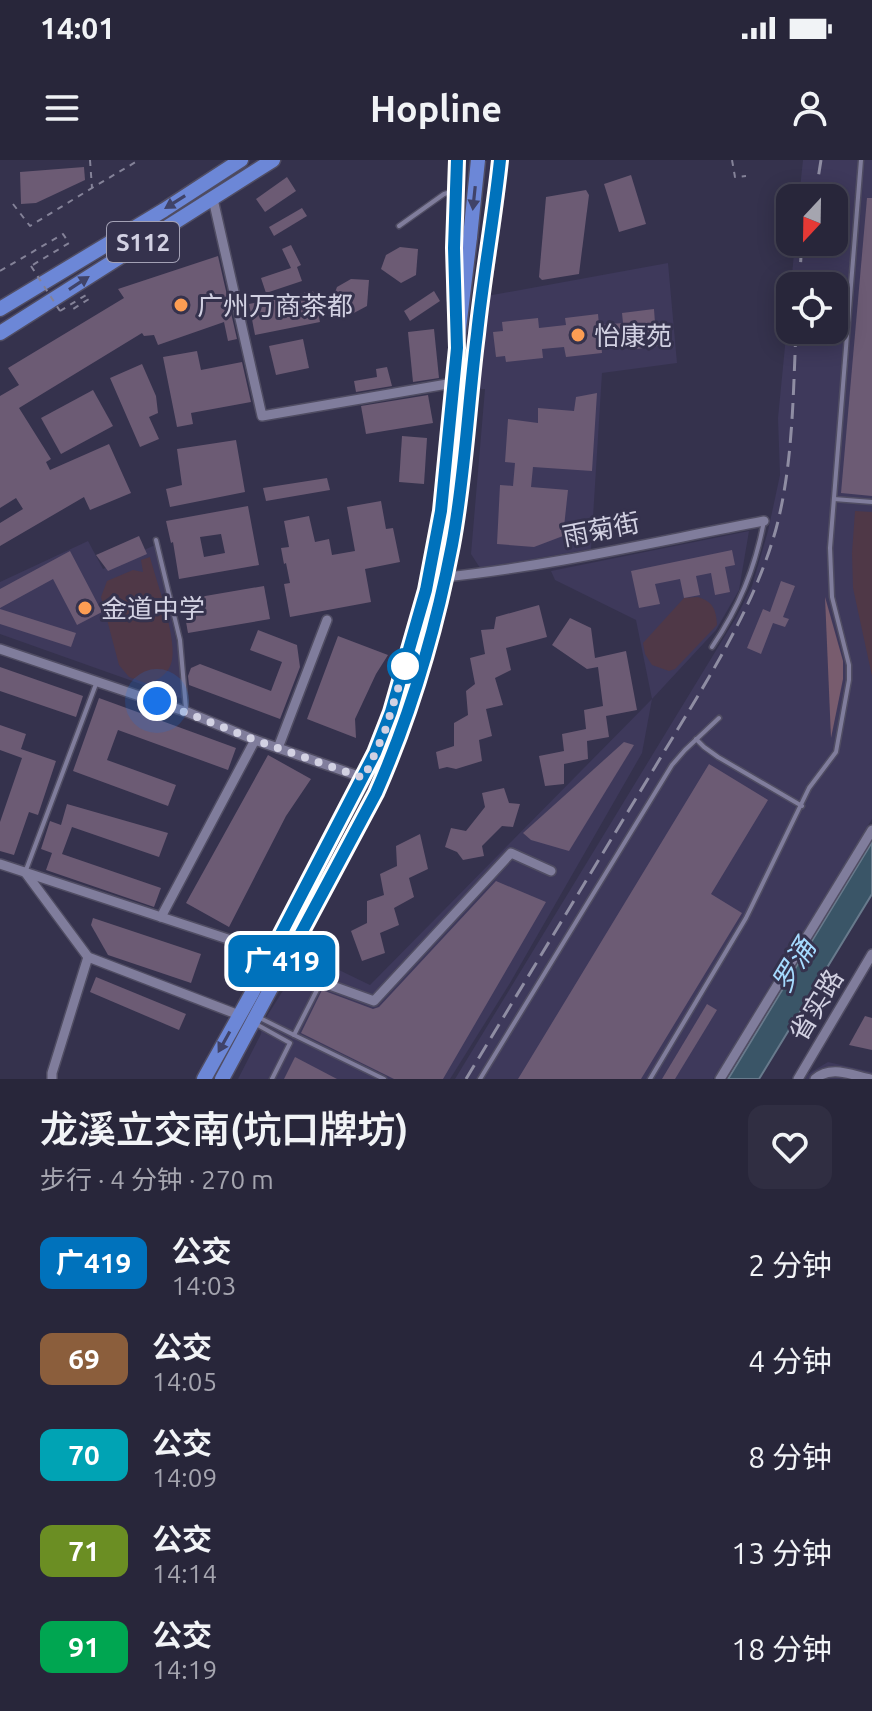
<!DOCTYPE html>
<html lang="zh">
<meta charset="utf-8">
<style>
body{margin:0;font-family:Ubuntu,"Noto Sans SC",sans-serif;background:#302e42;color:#f1f3f6;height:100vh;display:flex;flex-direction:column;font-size:30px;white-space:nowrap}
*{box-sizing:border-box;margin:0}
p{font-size:26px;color:#a5a5af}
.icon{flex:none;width:44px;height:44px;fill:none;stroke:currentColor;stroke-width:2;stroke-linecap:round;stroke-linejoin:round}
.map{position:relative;height:919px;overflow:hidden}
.side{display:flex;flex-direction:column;background:#28263a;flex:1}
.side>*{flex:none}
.badge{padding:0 16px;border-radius:12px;font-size:28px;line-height:52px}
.needle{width:52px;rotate:202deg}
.buttons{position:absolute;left:776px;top:24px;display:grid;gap:16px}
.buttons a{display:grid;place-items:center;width:72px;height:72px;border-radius:16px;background:#28263a;box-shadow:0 4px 20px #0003,0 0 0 2px #444354;font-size:40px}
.you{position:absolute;width:40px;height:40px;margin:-20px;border:6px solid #fff;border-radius:50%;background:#1a73e8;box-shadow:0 0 0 12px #1a73e833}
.map>.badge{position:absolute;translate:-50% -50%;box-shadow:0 0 0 4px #fff}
.round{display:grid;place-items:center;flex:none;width:84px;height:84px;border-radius:16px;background:#302e42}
.summary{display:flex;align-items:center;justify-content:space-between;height:136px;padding:0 40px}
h1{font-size:38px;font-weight:600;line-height:60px}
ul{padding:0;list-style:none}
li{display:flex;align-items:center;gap:24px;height:96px;padding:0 40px}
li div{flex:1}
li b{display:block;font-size:30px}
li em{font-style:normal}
li .badge{min-width:88px;font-weight:700;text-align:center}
.status{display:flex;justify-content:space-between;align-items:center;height:56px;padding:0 40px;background:#28263a;direction:ltr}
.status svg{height:22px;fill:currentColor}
header{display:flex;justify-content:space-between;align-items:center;height:104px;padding:0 40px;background:#28263a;font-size:36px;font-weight:600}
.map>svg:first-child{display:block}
</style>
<div class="status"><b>14:01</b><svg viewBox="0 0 49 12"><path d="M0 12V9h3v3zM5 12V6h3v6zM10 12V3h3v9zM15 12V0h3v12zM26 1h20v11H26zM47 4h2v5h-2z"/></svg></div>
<header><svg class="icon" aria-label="menu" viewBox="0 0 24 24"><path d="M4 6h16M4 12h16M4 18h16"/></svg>Hopline<svg class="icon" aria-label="person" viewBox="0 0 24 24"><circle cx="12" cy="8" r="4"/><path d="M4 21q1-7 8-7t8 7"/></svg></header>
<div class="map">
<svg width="872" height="919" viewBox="0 0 872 919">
<rect width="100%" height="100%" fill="#35324d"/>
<!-- built -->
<g fill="#3e395b">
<polygon points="803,0 872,0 872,659 713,919 455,919 737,456 752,426 768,371 780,315 778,258 790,135 790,170 834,170 834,126 791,126 795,82 834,82 834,38 799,38"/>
<polygon points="668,103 677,203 602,213 591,389 480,408 471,394 485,229 477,229 487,136"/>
<polygon points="749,371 739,430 716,470 652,539 642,593 510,823 450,919 238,919 261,874 262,864 306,794 370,825 652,539 636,460 555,420 551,411"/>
<polygon points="88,381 103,409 155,385 178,488 183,539 0,474 0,422"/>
<polygon points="828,902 872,912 872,919 805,919 808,914"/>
</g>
<!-- green -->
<g fill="#4f3847">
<polygon points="855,351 872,352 872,516 853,428 852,393"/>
<path d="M150,397C156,421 179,482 171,504C167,515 159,519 148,524L129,517L119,505L101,437L107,421L133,410L143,412L141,400Z"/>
<path d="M698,437C713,442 716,449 717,465L675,509L669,511L652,505L645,494L643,483L684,438Z"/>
</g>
<!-- forest -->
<polygon fill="#785c6e" points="825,437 843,501 843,519 831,578"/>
<!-- water -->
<polygon fill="#3a5567" stroke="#687a8c" stroke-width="2" points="872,682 872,734 759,919 728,919"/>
<!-- building -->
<g fill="#6c5b74" fill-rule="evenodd">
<polygon points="84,7 85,20 36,43 21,44 20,12"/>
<polygon points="631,15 646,64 619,72 604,24"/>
<polygon points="287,17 296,31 265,52 256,39"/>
<polygon points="586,30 589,35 579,114 542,120 539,117 546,37"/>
<polygon points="867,38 872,38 872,336 841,333"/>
<polygon points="302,48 307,56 274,76 269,67"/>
<polygon points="291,85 301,105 297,107 302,121 266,133 261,118 291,108 282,89"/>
<polygon points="400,87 418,89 416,115 401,123 381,109 386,95"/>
<polygon points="218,96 237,179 228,181 224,162 158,185 154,175 144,176 142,173 19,248 51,299 46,302 50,310 109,284 131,333 90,350 84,337 0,386 0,363 23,349 16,338 0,348 0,236 19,225 8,208 124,138 118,129"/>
<polygon points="351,119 369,120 367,146 352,154 332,140 337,127"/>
<polygon points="313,131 320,162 255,175 249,144"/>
<polygon points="434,131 440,141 410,161 404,151"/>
<polygon points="654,149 655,163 667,162 669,174 657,176 658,186 629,190 627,179 601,182 602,193 566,197 564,187 542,189 543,198 506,202 505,196 496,197 493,172 503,171 502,162 538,158 539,168 566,165 565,158 598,154 599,165 623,163 622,153"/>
<polygon points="434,169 439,218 413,222 408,172"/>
<polygon points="303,179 309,208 276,215 269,186"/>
<polygon points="197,191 201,210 242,202 251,242 191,253 193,264 177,267 163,197"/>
<polygon points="142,204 156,236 158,253 149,257 159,279 140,287 110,218"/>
<polygon points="387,207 392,226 356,232 354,221 377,217 376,209"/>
<polygon points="93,230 113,266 61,294 41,258"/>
<polygon points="597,233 592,311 533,307 531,327 568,330 563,376 534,387 497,384 500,325 513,326 515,303 505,302 508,259 538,263 538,248 574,251 576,237"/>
<polygon points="428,235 433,263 366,274 361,246"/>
<polygon points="402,276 427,278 424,324 399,322"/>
<polygon points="236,280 245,332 170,347 166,329 182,325 177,289"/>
<polygon points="327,318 330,330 266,341 263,328"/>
<polygon points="381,341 386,369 393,368 400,402 365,409 371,442 290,457 284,424 290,423 286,403 284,404 281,388 289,387 284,361 309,356 315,382 329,379 332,395 355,391 347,347"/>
<path d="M248,346L259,405L179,419L173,382L171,383L166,361ZM221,374L225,393L204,397L200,377Z"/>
<polygon points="139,376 147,394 108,411 96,395"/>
<polygon points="732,390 735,405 725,407 730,432 715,435 711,413 696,416 700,435 684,438 680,419 655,424 660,444 639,448 631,411"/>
<polygon points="70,391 102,452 77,465 53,419 0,448 0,429"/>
<polygon points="781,421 795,426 783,457 789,459 785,467 773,463 761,494 747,488 763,449 770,452"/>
<polygon points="264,426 270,459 188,473 182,440"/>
<polygon points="539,445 547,477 506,488 511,510 495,518 503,545 486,549 492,576 479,580 482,601 456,609 447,607 439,609 436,592 454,586 454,563 468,555 466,531 475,524 470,498 485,494 481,470 494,469 496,457"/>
<polygon points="0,449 76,473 71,487 0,464"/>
<polygon points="570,458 591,468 595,498 626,491 637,550 606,556 609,577 587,581 588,599 564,604 564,624 545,626 539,596 564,591 562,574 586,569 584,550 603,546 598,507 587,509 552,485"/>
<polygon points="258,470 297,485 300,507 280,559 189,525 188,516 191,508 200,504 271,531 282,502 250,490"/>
<polygon points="338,476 388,495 376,514 355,559 356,578 307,559"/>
<polygon points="0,507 83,536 76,557 0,531"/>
<polygon points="99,538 236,588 228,610 118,570 107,600 176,625 168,646 73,611"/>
<polygon points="0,565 26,574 21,589 56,601 38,655 29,652 14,695 0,691 0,662 22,598 0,590"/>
<polygon points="624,582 634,585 569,691 531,680 523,673"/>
<polygon points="268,595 311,619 286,656 229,767 186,743"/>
<polygon points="709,604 768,640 711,734 742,753 641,919 518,919"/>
<polygon points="504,628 509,643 520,644 513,667 502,666 482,686 484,696 463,700 457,692 445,687 451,668 466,671 485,647 482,633"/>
<polygon points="67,644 168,673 159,697 72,667 62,694 161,728 154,747 46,710 52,693 41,689 50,661 61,665"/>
<polygon points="420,674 428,709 409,718 414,737 394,748 399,765 380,773 385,793 362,801 351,771 367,763 367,741 384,735 380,714 397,706 396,686"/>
<polygon points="496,721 546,742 443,919 394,919 301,873 322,830 373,849 379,847"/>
<polygon points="93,758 201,794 191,823 108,795 91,765"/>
<polygon points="96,817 186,854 179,870 90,832"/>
<polygon points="707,844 717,850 675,919 662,919"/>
<polygon points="865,856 872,858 872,890 849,885"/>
<polygon points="295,897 337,919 284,919"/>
</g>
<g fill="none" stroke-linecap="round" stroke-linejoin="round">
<defs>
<g id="service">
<polyline points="399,66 444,34 454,31"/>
<polyline points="834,339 872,342"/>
<polyline points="156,380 180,480 186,549"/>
<path d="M712,487C739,447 755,409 764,361"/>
<polyline points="696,579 704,587 718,597 802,646"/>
<polyline points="26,710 96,524"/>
<polyline points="320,824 294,875 384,919"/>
<polyline points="260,858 294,875"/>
<polyline points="256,864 290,883 272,919"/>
<polyline points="480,919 672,605 685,590 719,558"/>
<polyline points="650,919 746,758 809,628 836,592 849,520 849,505 832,437 830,388 861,0"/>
</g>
<g id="minor">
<polyline points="213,39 262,256 453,223"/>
<path d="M445,417C552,406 658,381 764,361"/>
<polyline points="0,489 187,552 255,580 364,618"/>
<polyline points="278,588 327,460"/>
<polyline points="0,704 243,784 285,803 313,819 374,841 511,693 551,711"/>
<polyline points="25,712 88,797 239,855"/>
<polyline points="161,757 255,580"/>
<polyline points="52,919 52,913 88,797"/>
<polyline points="720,919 872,670"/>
<polyline points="798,919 872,794"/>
<path d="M815,919C831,905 851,915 870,919"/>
</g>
<g id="primary">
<polyline points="455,140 454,88 457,0"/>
<polyline points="0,149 164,50 241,0"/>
<polyline points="0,173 273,0"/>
<polyline points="204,919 252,833 320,699 364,618 391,552 426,430 441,351 458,177 470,77"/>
<polyline points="222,919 376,633 404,563 442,434 452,382 477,171 494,53 500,0"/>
</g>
</defs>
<!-- service casing -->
<use href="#service" stroke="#504d63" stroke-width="7"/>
<!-- minor casing -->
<use href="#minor" stroke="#504d63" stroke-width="12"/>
<!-- primary casing -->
<use href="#primary" stroke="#504d63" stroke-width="17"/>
<!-- path -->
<g stroke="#848298" stroke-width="2" stroke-dasharray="6 6" stroke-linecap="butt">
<polyline points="90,0 92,28 139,0"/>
<polyline points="732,0 735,17 746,16"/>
<polyline points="13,44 30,66 92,28"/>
<polyline points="0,111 63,74 69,83 31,106"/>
<polyline points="60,151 86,135 89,139 73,149"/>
</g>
<!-- service -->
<use href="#service" stroke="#807d9c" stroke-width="4"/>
<!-- minor -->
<use href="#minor" stroke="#807d9c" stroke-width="9"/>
<!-- primary -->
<use href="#primary" stroke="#6c87d7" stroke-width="14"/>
<!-- rail -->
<g stroke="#8f8da3" stroke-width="3" stroke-dasharray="16 8" stroke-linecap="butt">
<polyline points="815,38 821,0"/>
<polyline points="799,126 802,82"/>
<path d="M466,919C529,815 592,711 655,607C700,531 752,455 776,369C793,305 793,236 796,170"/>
</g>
<defs>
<polyline id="primary-bridge" points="470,77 478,0"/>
</defs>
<!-- primary-bridge casing -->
<use href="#primary-bridge" stroke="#504d63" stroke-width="17" stroke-linecap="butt"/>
<!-- path-bridge -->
<polyline stroke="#848298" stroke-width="2" stroke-dasharray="6 6" stroke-linecap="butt" points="31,106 60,151"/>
<!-- primary-bridge -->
<use href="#primary-bridge" stroke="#6c87d7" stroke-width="14"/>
</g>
<!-- one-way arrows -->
<defs><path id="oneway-solid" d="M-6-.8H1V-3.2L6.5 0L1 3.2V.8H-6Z" transform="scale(2)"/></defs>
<g fill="#404369">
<use href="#oneway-solid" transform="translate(474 38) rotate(96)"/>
<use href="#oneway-solid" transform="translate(175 42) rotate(148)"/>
<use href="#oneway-solid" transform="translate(79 123) rotate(-33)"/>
<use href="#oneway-solid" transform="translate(224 882) rotate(119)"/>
</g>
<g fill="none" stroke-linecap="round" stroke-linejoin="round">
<defs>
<path id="line" d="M457,0L454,88L457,188L441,351L426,430L391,552L375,593L270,795L285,803L376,633C410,556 436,468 452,385C465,316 468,244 477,174C483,116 494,58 500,0"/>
</defs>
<!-- line casing -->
<use href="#line" stroke="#fff" stroke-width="18"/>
<!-- line -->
<use href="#line" stroke="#0072bc" stroke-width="12"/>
<!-- walk -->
<polyline stroke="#d2d1e2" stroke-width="8" stroke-dasharray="0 14.4" points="157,541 255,580 364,618 385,571 406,503 405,506"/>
</g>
<!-- markers -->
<g fill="#fc9d53" stroke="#35324d" stroke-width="3">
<circle cx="181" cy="145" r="8"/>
<circle cx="578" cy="175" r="8"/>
<circle cx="85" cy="448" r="8"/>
</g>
<circle fill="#fff" stroke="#0072bc" stroke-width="4" cx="405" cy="506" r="16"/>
<g text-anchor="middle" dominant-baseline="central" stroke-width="6" stroke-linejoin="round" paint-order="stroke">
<!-- shield labels -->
<rect fill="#35324d" stroke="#a3a1b5" stroke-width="2" x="107" y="62" width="72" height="40" rx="6"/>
<g font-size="24" font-weight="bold" fill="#d2d1e2">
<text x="143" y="82">S112</text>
</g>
<!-- poi labels -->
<g font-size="26" fill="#d2d1e2" stroke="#35324d" text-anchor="start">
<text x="197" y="145">广州万商茶都</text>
<text x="594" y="175">怡康苑</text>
<text x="101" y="448">金道中学</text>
</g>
<!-- street labels -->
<g font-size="26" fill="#d2d1e2" stroke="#35324d">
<text transform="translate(601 369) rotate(-11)">雨菊街</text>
<text transform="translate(816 845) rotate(-59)">省实路</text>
</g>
<!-- water labels -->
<g font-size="28" font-style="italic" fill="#a5dafe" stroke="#35324d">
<text transform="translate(793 805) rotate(-59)">罗涌</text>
</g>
</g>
</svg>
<div class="buttons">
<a><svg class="needle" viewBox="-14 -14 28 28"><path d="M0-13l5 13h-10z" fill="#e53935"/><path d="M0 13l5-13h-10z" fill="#a5a5af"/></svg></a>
<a><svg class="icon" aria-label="locate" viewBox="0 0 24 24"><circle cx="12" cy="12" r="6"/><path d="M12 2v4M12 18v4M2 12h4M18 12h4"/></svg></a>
</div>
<div class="you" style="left:157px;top:541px"></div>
<b class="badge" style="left:282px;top:801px;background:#0072bc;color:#fff">广419</b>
</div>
<section class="side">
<div class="summary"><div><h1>龙溪立交南(坑口牌坊)</h1><p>步行 · 4 分钟 · 270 m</p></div><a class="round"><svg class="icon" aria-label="heart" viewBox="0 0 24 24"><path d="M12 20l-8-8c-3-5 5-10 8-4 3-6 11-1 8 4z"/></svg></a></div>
<ul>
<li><span class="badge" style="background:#0072bc;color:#fff">广419</span><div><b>公交</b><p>14:03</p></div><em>2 分钟</em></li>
<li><span class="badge" style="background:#8b5e3c;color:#fff">69</span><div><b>公交</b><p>14:05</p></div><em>4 分钟</em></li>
<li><span class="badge" style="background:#00a3b4;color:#fff">70</span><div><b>公交</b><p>14:09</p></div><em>8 分钟</em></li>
<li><span class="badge" style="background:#6b8e23;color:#fff">71</span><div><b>公交</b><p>14:14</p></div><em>13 分钟</em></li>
<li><span class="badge" style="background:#00a651;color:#fff">91</span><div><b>公交</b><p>14:19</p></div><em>18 分钟</em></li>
</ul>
</section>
